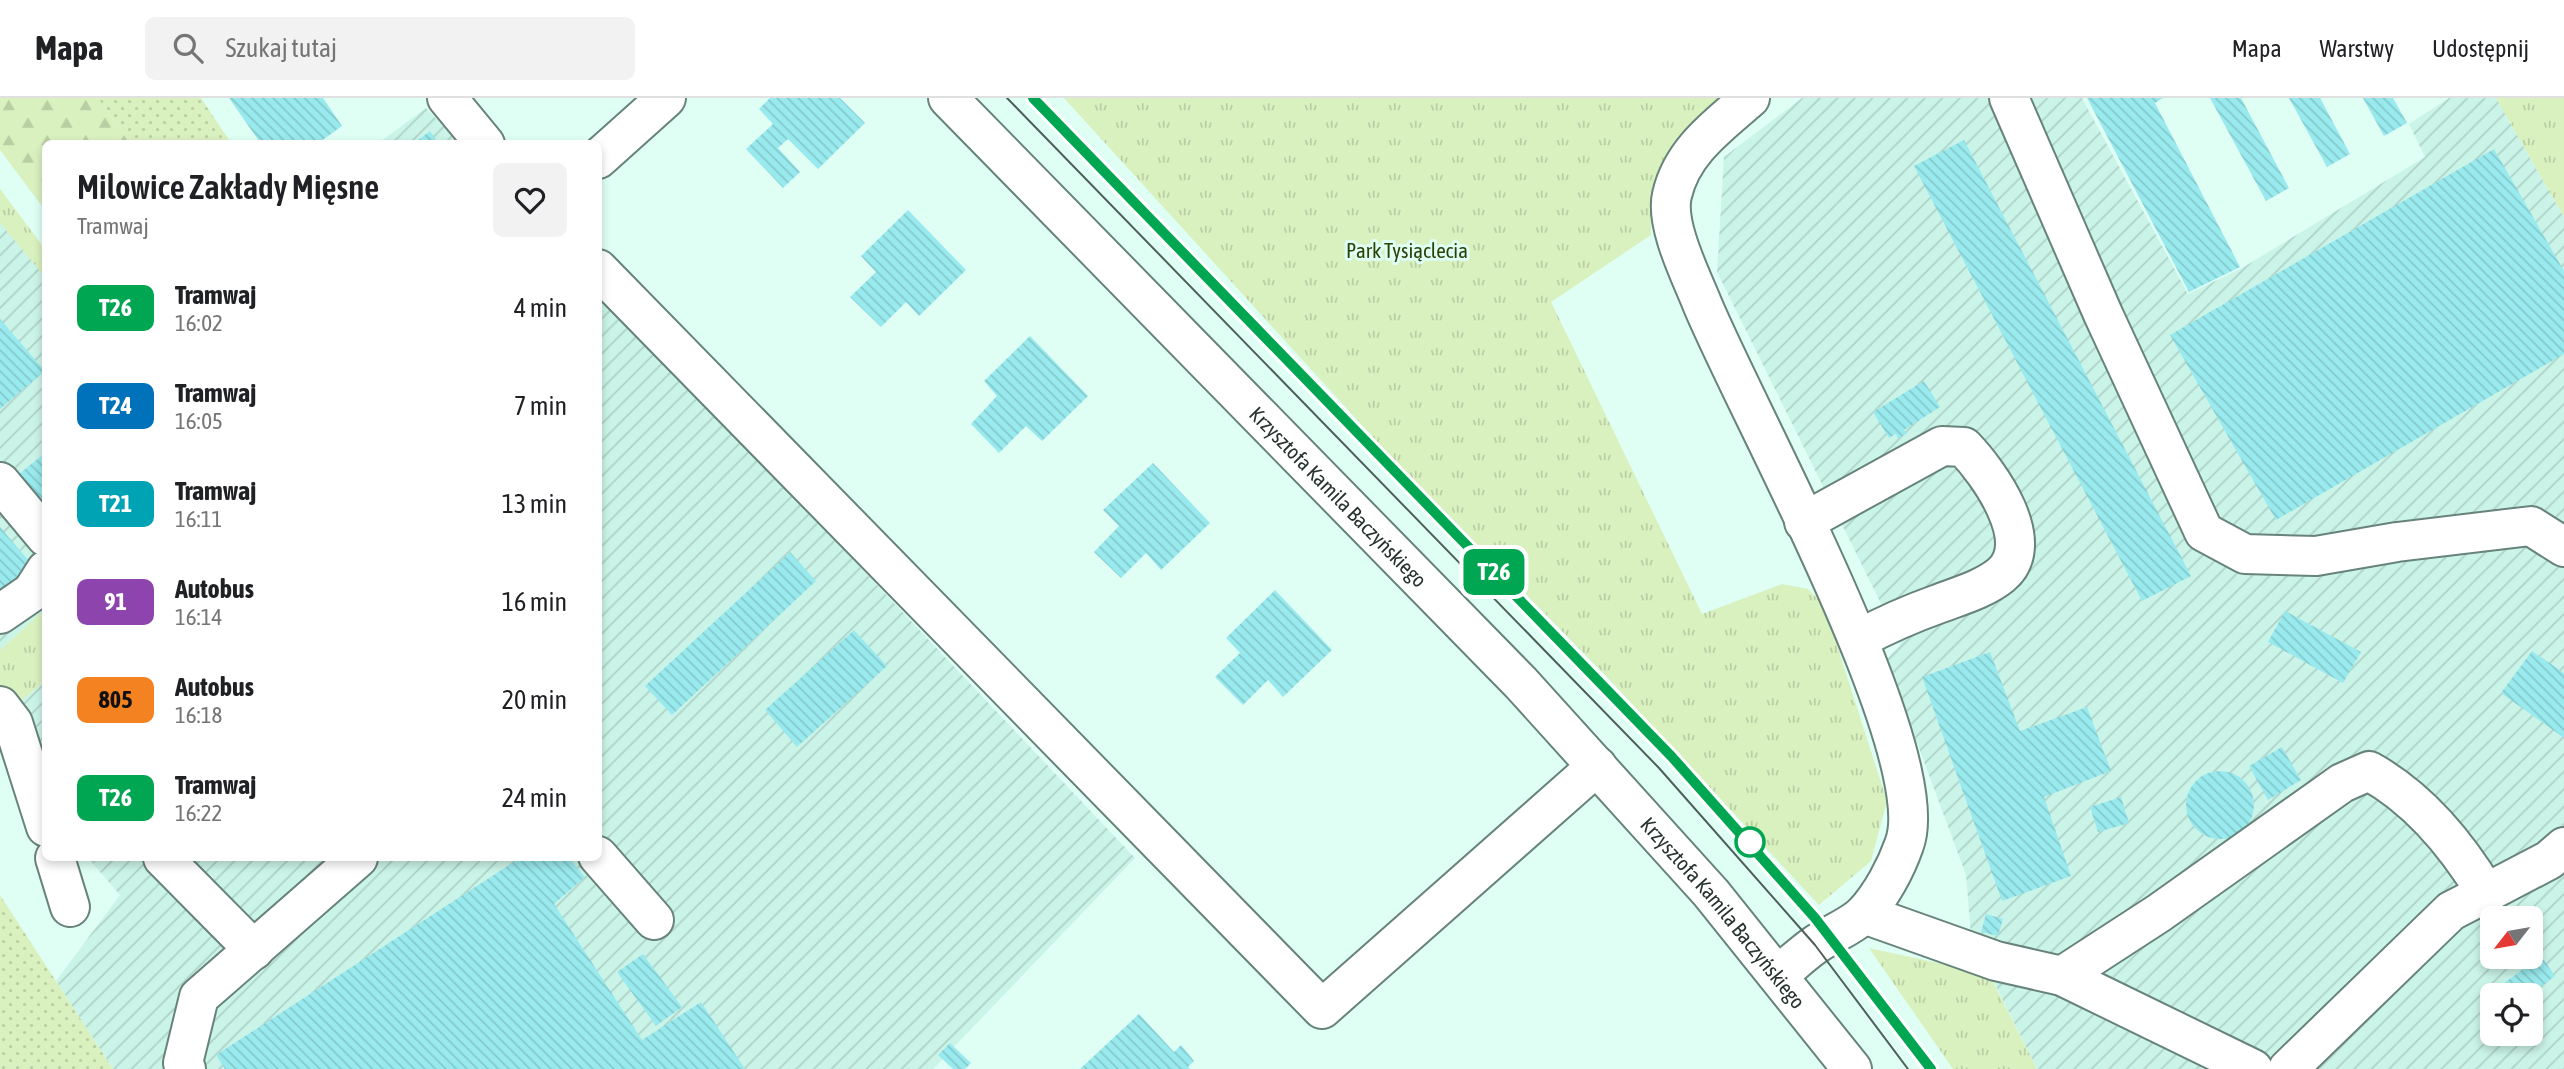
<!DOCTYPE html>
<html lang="pl">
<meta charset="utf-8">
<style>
body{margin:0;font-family:"Asap Condensed",sans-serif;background:#f2f2f2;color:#202124;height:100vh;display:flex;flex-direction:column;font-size:26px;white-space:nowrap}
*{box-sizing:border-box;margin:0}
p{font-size:23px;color:#757577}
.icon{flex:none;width:38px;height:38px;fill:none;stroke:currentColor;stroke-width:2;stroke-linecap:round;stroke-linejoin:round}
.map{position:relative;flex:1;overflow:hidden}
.side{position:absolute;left:42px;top:42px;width:560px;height:721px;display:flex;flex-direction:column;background:#fff;border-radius:10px;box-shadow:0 4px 10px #0003}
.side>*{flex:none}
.badge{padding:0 14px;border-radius:10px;font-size:24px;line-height:46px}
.needle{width:46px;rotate:239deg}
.buttons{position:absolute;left:2480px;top:808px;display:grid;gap:14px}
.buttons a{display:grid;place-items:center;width:63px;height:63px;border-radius:10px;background:#fff;box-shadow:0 4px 10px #0003;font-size:35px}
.map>.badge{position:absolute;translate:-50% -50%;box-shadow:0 0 0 4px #fff}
.round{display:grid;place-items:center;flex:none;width:74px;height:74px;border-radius:10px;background:#f2f2f2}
.head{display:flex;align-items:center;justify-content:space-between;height:119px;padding:0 35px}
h1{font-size:33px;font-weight:600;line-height:52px}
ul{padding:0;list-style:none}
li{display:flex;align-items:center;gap:21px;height:98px;padding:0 35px}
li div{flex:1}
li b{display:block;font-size:26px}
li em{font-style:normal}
li .badge{min-width:77px;font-weight:700;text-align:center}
header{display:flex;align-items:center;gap:42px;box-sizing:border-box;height:98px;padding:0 35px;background:#fff;border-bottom:2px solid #e0e0e0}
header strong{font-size:33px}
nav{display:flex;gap:38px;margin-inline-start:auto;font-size:24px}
.search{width:490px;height:63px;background:#f2f2f2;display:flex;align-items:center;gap:18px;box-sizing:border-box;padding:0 24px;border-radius:10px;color:#757577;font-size:26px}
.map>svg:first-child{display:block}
</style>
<header>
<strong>Mapa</strong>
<div class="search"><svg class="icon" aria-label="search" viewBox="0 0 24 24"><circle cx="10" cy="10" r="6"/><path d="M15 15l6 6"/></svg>Szukaj tutaj</div>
<nav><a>Mapa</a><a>Warstwy</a><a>Udostępnij</a></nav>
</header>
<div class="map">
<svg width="2564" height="971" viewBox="0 0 2564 971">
<defs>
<pattern id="industrial-furrows" width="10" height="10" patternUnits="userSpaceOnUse" patternTransform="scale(1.75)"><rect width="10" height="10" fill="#cbf4e8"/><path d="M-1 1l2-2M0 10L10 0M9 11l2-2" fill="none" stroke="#aed2c7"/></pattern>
<pattern id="grass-tufts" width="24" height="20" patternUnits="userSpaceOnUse" patternTransform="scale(1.75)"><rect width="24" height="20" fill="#d9f0bf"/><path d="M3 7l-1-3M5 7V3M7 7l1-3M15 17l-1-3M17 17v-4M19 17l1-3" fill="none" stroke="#bacea4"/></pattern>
<pattern id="forest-firs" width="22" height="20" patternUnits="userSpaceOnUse" patternTransform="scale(1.75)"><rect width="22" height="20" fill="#d9f0bf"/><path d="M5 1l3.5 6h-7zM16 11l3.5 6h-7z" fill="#bacea4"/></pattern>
<pattern id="garden-dots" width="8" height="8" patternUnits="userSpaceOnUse" patternTransform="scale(1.75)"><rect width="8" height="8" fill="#d9f0bf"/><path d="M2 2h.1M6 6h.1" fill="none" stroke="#bacea4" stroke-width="1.8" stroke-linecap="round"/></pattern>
<pattern id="building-back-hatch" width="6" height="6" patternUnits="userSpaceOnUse" patternTransform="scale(1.75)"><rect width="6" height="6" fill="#99eaee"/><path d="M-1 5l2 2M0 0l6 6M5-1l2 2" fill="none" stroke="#84c9cc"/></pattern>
</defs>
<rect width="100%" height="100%" fill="#dffff5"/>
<!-- industrial -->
<g fill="url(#industrial-furrows)" fill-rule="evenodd">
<path d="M1802,0H2082L2188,196L2242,170L2425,59L2409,26L2449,0H2496L2564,119V971H2037L1971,838L1966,777L1886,561L1901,546L1717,174L1724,59ZM2492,821H2530V859H2492ZM2492,898H2530V936H2492Z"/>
<polygon points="426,10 459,45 377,46"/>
<polygon points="0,125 46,179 45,511 0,552"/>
<polygon points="599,193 1135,760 933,971 113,971 56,883 120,797 88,760 598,760"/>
<polygon points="45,583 45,710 0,656 0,620"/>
</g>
<!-- grass -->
<g fill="url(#grass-tufts)">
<path d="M1064,0H1720C1686,42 1649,80 1651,137L1551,204L1702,516L1782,486L1808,491L1824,507L1887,703L1871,763L1819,807L1609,581L1390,358Z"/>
<polygon points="2496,0 2564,0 2564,119"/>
<polygon points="0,91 45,151 45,179 0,125"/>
<polygon points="45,511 45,583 0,620 0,552"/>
<polygon points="1869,850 1989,876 2037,971 1953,971"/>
</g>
<!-- forest -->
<polygon fill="url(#forest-firs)" points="0,0 98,0 130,45 46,46 45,112 0,52"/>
<!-- garden -->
<g fill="url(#garden-dots)">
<polygon points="98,0 201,0 231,45 130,45"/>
<polygon points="0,797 113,971 0,971"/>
</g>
<!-- building -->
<g fill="url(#building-back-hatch)">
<polygon points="229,0 323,0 342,28 317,46 261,46"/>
<polygon points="770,0 840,0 865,25 818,71 788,41 778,50 800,74 783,90 746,51 773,26 759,11"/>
<polygon points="2087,0 2163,0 2155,5 2240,169 2189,194"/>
<polygon points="2210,0 2241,0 2289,90 2266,103"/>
<polygon points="2289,0 2320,0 2350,56 2327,69"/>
<polygon points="2363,0 2393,0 2407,25 2384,38"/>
<polygon points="430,33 439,46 413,46"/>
<polygon points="1964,42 2191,478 2142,503 1914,68"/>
<polygon points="2494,51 2564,173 2564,256 2276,422 2170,237"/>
<polygon points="908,112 966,172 919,218 906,204 881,229 850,199 876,174 861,158"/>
<polygon points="0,221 45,273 0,311"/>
<polygon points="1030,238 1088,298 1042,343 1026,328 999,355 971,326 997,298 984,283"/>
<polygon points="1924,283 1940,309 1904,332 1907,335 1898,341 1896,336 1889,340 1873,314"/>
<polygon points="46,354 46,419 13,381"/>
<polygon points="1153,365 1210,425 1161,472 1146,455 1121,480 1094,454 1119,428 1103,412"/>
<polygon points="0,429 34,469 0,497"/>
<polygon points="790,454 816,483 672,617 645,588"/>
<polygon points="1275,492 1332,552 1283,599 1268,582 1243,607 1215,579 1240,555 1226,540"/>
<polygon points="2285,513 2361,554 2343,585 2268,544"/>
<polygon points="854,532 887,568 797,649 765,612"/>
<polygon points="2532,553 2564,575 2564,640 2501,595"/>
<polygon points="1990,554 2020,633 2087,609 2111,673 2044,699 2071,778 2002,803 1922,579"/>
<polygon points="2282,649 2301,682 2268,702 2249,668"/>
<circle cx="2220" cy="707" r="34"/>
<polygon points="2121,699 2129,725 2098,734 2090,709"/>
<polygon points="520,760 569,760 585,779 554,806 642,942 701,904 745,971 225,971 216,957"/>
<polygon points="1986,816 2003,821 1998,838 1981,834"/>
<polygon points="643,856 682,909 656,928 617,874"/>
<polygon points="2541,858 2555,878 2528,898 2512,898 2503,886"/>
<polygon points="1139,916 1174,954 1181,947 1194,963 1188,969 1190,971 1080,971"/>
<polygon points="950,945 971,965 965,971 953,971 938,957"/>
</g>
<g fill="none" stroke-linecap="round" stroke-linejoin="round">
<defs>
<g id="minor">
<polyline points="447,0 485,46"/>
<path id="s1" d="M948,0L1521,585L1711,795L1852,971"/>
<path d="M1750,0C1718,28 1682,53 1672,97C1665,126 1690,176 1701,203C1742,305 1939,657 1904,747C1896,770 1881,798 1864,816C1851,829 1830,836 1815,847C1802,856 1791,867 1778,877"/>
<polyline points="2009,0 2103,216 2204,434 2245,456 2316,458 2397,444 2531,428 2564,449"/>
<polyline points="598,61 666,0"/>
<polyline points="598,171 1322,911 1597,668"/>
<polyline points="0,384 46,439"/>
<path d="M1804,424L1942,348L1964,349C1988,374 2040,445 2001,477C1984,491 1959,498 1938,506C1910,516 1885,527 1859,541"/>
<polyline points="0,516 32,494 46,472"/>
<polyline points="0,608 13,625 46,729"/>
<polyline points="598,758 654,822"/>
<polyline points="55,760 70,809"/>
<polyline points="163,760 254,852"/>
<polyline points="2486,795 2549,762 2564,749"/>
<polyline points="1864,816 1996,863 2062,878 2253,971"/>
<path d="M2062,878L2159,815L2342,685L2369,673C2418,700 2457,747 2486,795L2451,813L2288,971"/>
<polyline points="186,971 183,965 199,899 358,760"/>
</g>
</defs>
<!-- minor casing -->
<use href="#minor" stroke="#67837b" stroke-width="42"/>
<!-- minor -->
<use href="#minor" stroke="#fff" stroke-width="38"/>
<!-- tram -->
<g stroke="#4f5f5a" stroke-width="2">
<polyline points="1007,0 1659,670 1815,847 1908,971"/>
<polyline points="1033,0 1672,659 1830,837 1931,971"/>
</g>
</g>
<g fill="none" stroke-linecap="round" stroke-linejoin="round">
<defs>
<polyline id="line" points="1033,0 1672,659 1815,820 1931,971"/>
</defs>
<!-- line casing -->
<use href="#line" stroke="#fff" stroke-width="16"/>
<!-- line -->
<use href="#line" stroke="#00a651" stroke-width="10"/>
</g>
<!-- markers -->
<circle fill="#fff" stroke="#00a651" stroke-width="3.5" cx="1750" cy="744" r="14"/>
<g text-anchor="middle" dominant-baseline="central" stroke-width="6" stroke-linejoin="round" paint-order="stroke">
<!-- park labels -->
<g font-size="21" fill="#2c4204" stroke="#dffff5">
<text x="1407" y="152">Park Tysiąclecia</text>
</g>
<!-- street labels -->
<g font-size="21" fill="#27332f" stroke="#dffff5">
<text stroke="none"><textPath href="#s1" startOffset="558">Krzysztofa Kamila Baczyńskiego</textPath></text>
<text stroke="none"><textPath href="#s1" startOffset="1125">Krzysztofa Kamila Baczyńskiego</textPath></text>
</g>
</g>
</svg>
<div class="buttons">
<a><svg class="needle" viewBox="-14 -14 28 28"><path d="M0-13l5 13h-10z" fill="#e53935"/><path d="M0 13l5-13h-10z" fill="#757577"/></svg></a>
<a><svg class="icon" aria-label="locate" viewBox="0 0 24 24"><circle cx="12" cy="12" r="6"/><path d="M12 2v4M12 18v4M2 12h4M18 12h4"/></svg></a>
</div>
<b class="badge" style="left:1494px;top:474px;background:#00a651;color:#fff">T26</b>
<section class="side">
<div class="head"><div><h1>Milowice Zakłady Mięsne</h1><p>Tramwaj</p></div><a class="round"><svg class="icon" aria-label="heart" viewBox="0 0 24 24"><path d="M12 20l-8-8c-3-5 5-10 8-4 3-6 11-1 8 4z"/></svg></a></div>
<ul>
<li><span class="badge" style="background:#00a651;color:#fff">T26</span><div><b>Tramwaj</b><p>16:02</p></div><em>4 min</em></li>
<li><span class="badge" style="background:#0072bc;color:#fff">T24</span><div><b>Tramwaj</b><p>16:05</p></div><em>7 min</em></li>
<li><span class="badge" style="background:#00a3b4;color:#fff">T21</span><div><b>Tramwaj</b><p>16:11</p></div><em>13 min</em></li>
<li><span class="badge" style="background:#8e44ad;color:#fff">91</span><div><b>Autobus</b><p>16:14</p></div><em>16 min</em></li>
<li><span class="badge" style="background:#f58220;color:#111">805</span><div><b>Autobus</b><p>16:18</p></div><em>20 min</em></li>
<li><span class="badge" style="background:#00a651;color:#fff">T26</span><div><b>Tramwaj</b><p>16:22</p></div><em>24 min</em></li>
</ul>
</section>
</div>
